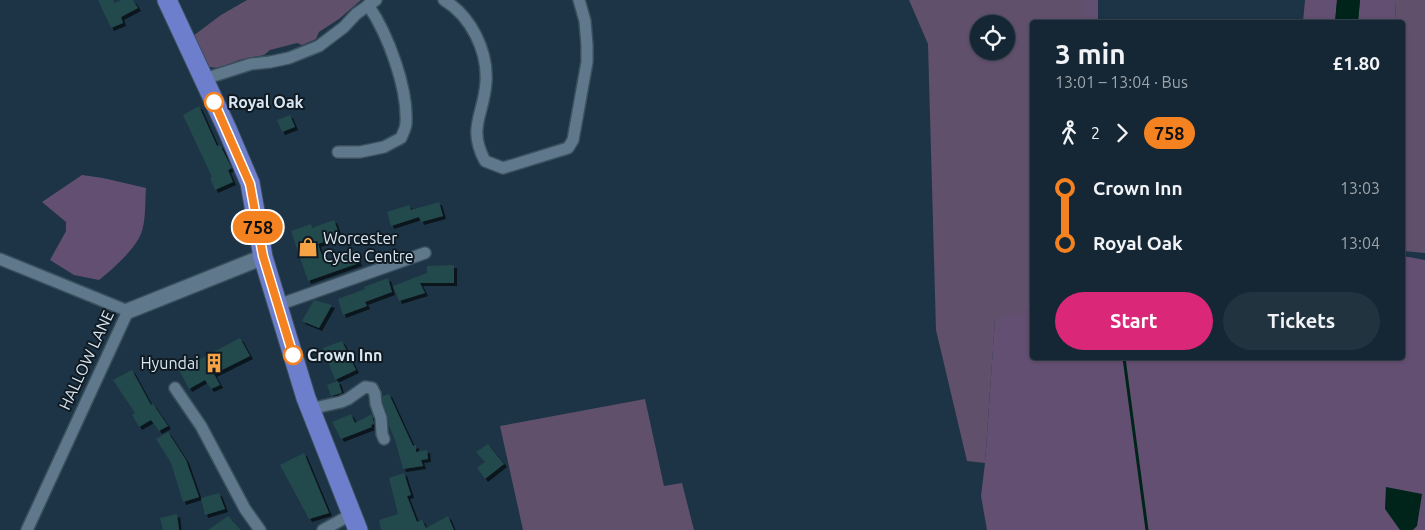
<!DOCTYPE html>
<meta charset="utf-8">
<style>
body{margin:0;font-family:Ubuntu,sans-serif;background:#223340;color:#f1f3f6;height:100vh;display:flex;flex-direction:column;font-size:19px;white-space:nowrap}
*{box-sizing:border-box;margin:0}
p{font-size:16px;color:#9da5ac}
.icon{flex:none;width:28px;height:28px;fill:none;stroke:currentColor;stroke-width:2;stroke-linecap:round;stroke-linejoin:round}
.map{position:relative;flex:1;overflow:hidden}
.details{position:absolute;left:1030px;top:20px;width:375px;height:340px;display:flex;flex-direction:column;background:#152734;border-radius:5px;box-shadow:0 1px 4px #0004,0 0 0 1px #34444f}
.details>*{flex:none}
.badge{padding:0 10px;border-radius:16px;font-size:18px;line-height:32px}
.buttons{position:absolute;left:970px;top:15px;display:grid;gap:10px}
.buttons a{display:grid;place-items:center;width:45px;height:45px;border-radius:50%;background:#152734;box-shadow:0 1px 4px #0004,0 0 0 1px #34444f;font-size:25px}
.map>.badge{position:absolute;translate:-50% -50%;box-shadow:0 0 0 2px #fff}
.legs{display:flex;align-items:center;gap:8px;height:55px;padding:0 25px;font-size:16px}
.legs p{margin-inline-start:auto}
.head{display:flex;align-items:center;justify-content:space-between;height:85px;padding:0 25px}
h1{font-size:28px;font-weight:600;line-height:38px}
.cta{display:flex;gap:10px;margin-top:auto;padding:10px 25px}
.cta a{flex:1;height:58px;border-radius:30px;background:#db2777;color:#fff;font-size:20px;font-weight:600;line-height:58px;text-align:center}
.cta a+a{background:#223340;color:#f1f3f6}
ul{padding:0 25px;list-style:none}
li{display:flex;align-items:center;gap:18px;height:55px;font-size:19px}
li i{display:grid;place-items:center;width:8px;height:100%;margin:0 6px;background:currentColor}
li i::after{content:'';width:12px;height:12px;margin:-6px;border:4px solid;border-radius:50%;background:#152734}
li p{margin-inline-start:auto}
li:first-child i{background:linear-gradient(#0000 50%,currentColor 0)}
li:last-child i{background:linear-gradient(currentColor 50%,#0000 0)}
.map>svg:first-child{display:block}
</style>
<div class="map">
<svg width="1425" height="530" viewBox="0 0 1425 530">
<defs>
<filter id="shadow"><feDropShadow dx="3" dy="3" stdDeviation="0" flood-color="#0009"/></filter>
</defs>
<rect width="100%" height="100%" fill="#1c3445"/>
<!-- green -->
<g fill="#60506c" fill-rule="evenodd">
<polygon points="247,0 361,0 339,19 319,32 316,39 302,45 297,43 270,50 264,55 239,60 219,68 209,67 205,63 193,36 221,15"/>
<path d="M909,0H1086V22H1032V309L995,320L985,463L967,461L936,330L928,44ZM979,24H1006V51H979Z"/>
<polygon points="1396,0 1425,0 1425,253 1403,251 1402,22 1395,22"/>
<polygon points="645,399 664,486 682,483 694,530 523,530 500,426"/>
</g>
<!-- forest -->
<g fill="#634f71">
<rect x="1086" y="0" width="12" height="22"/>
<polygon points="1305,0 1337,0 1335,22 1303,22"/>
<polygon points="1360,0 1396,0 1395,22 1358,22"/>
<path d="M82,175L103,178L146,188C145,201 146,221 141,234C134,250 113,269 99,280L74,275L50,260L66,231V222L42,202Z"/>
<polygon points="1403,256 1425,260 1425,530 987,530 981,496 985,463 995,319 1032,309 1032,358 1402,358"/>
</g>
<!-- water -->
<g fill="#00241a">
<polygon points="1337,0 1360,0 1358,22 1335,22"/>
<polygon points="1386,487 1422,494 1417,526 1413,530 1400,530 1385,509"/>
</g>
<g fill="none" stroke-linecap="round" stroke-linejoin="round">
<!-- stream -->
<polyline stroke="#00241a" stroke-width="3" points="1124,358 1147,530"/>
</g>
<!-- building -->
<g fill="#24484c" filter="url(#shadow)">
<polygon points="98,0 113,0 115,3 121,0 133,0 138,8 121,17 123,23 111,28"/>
<polygon points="199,106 217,146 220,145 232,168 228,170 233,182 215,190 210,178 212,177 183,115"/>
<polygon points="290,115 295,127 282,132 277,120"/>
<polygon points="439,202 443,216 421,222 419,217 391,226 387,212 409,205 411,210"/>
<polygon points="334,220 340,236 318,244 324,262 354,251 359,263 308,281 291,231 311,224 312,228"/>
<polygon points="454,265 454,283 420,283 425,293 399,301 393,286 427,273 427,266"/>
<polygon points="388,278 392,292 365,302 367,306 343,315 338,299 365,289 364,287"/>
<polygon points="314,300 332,305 319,328 302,321"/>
<polygon points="240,338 250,356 214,374 220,385 211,389 205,380 189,389 179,370"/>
<polygon points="342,341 356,370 335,380 323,348"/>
<polygon points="132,370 151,405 153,404 168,426 159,431 151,420 139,427 132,415 135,413 113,380"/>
<polygon points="338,381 342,393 331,396 327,385"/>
<polygon points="389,394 413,446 416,445 416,452 427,450 428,459 421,460 423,466 403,469 396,443 389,425 388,416 383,402 383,396"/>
<polygon points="351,414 355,423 372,414 374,424 371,425 372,427 341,439 332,422"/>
<polygon points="168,432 186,460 199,497 183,502 171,463 156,439"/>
<polygon points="488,444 504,464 485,479 477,468 485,462 476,452"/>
<polygon points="304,453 329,513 309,519 280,465"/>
<polygon points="404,473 411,495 407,496 417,522 422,520 426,528 448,516 454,530 381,530 379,520 398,514 389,478"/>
<polygon points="219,493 225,509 205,515 201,498"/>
<polygon points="177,514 179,530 163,530 160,518"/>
<polygon points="228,516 241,530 208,530"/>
</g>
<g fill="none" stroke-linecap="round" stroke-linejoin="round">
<defs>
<g id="minor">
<path d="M444,0C471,16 488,51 486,82C484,115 467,127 485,161L503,168L568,148L573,140L587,62V45L585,21L579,0"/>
<polyline points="204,79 251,64 270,62 289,58 319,46 344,27 356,14 376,0"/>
<path d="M338,152H360L384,147L401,138C403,133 406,128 406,123C408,88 388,34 368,5"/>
<polyline points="0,259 128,311 27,530"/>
<polyline points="278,305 425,253"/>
<polyline points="175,388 201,426 245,509 260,530"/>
<polyline points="310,409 341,402 348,399 365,387 372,388 375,394 376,404 381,418 382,434 384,439"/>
<polyline points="323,530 352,514"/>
</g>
<polyline id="tertiary" points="128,311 263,257"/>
<polyline id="primary" points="167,0 227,129 250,183 263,257 306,398 358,530"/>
</defs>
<!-- minor casing -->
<use href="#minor" stroke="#3b505e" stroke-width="14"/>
<!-- tertiary casing -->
<use href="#tertiary" stroke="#3b505e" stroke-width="18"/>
<!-- primary casing -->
<use href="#primary" stroke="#3b505e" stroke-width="21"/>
<!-- minor -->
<use href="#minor" stroke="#5f788b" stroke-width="11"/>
<!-- tertiary -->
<use href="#tertiary" stroke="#5f788b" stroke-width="15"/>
<!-- primary -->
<use href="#primary" stroke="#6d7fcc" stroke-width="19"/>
</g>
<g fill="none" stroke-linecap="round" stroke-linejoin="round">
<defs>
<polyline id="line-1" points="214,102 250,184 263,256 293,355"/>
</defs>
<!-- line-1 casing -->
<use href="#line-1" stroke="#fff" stroke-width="11"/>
<!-- line-1 -->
<use href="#line-1" stroke="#f58220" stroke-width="8"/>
</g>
<!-- icons -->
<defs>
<symbol id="shop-bare" viewBox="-9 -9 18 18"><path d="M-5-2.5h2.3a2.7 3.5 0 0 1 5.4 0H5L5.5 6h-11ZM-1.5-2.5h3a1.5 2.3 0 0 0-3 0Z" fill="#f5a345" stroke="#101a22" stroke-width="2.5" paint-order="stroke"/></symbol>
<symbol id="building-bare" viewBox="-9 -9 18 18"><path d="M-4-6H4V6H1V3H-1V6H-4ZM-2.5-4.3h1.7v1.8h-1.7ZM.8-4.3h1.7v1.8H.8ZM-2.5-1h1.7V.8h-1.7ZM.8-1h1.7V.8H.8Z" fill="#f5a345" stroke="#101a22" stroke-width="2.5" paint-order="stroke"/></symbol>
</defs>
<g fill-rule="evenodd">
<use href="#shop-bare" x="294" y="233" width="28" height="28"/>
<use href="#building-bare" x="200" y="349" width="28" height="28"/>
</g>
<!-- markers -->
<g fill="#fff" stroke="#f58220" stroke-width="2.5">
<circle cx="214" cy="102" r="9"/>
<circle cx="293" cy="355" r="9"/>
</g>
<g text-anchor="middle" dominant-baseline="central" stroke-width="4" stroke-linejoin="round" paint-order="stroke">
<!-- stop labels -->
<g font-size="16" font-weight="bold" fill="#d8e6f1" stroke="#101a22" text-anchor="start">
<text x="228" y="102">Royal Oak</text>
<text x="307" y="355">Crown Inn</text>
</g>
<!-- poi labels -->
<g font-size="16" fill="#d8e6f1" stroke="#101a22" text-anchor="start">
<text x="323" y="238">Worcester<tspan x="323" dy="18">Cycle Centre</tspan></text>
<text x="199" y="363" text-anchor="end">Hyundai</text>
</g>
<!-- street labels -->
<g font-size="16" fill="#d8e6f1" stroke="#101a22">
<text transform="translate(86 360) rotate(-65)">HALLOW LANE</text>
</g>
</g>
</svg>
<div class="buttons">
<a><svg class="icon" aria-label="locate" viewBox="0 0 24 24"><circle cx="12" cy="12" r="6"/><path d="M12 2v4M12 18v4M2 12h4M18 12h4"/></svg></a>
</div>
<b class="badge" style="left:258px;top:227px;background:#f58220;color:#111">758</b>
<section class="details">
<div class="head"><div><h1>3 min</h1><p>13:01 – 13:04 · Bus</p></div><b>£1.80</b></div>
<div class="legs"><svg class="icon" aria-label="walk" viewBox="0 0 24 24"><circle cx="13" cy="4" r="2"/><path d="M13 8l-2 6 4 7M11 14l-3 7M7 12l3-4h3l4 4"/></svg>2<svg class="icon" aria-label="forward" viewBox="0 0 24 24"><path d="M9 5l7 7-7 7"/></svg><b class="badge" style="background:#f58220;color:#111">758</b></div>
<ul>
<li><i style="color:#f58220"></i><b>Crown Inn</b><p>13:03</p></li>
<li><i style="color:#f58220"></i><b>Royal Oak</b><p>13:04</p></li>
</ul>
<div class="cta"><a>Start</a><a>Tickets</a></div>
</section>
</div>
